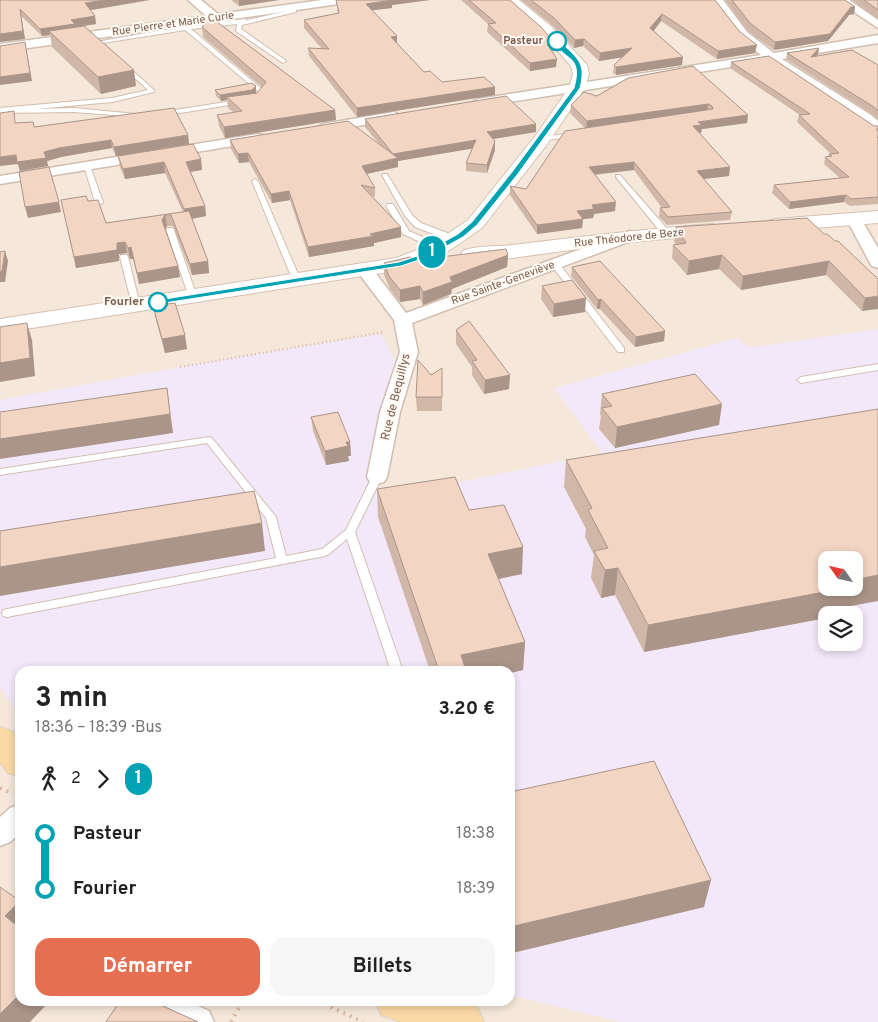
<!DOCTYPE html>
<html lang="fr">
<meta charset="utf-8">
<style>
body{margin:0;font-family:Overpass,sans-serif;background:#f6f6f6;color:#222;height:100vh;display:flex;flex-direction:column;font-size:19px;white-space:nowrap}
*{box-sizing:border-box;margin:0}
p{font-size:16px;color:#767676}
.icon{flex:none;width:28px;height:28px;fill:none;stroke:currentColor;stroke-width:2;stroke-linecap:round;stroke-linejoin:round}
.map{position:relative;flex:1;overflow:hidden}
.sheet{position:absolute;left:15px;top:666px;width:500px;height:340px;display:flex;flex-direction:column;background:#fff;border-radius:15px;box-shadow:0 2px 8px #0003}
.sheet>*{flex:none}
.badge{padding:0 10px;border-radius:16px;font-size:18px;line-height:32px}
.needle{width:32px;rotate:304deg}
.buttons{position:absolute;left:818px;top:551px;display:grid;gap:10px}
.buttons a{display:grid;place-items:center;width:45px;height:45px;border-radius:10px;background:#fff;box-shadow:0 2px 8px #0003;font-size:25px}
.map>.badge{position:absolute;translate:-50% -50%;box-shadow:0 0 0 2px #fff}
.legs{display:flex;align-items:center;gap:8px;height:55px;padding:0 20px;font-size:16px}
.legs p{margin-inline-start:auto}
.overview{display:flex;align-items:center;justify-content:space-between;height:85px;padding:0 20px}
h1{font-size:28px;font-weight:700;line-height:38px}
.action{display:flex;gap:10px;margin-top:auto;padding:10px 20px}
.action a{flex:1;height:58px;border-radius:15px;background:#e76f51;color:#fff;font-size:20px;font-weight:700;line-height:58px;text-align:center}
.action a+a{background:#f6f6f6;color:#222}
ul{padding:0 20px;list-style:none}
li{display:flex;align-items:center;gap:18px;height:55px;font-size:19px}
li i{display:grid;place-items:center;width:8px;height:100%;margin:0 6px;background:currentColor}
li i::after{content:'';width:12px;height:12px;margin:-6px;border:4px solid;border-radius:50%;background:#fff}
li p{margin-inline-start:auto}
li:first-child i{background:linear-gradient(#0000 50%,currentColor 0)}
li:last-child i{background:linear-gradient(currentColor 50%,#0000 0)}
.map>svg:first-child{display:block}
</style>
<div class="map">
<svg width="878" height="1022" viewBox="0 0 878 1022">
<rect width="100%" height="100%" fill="#fdf6ec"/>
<!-- residential -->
<path fill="#f5e8da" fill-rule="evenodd" d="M0,0H878V1022H0ZM826,560H854V588H826ZM826,615H854V642H826ZM20,671H510V1001H20Z"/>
<!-- education -->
<path fill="#f3e8fa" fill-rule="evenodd" d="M878,329V1022H621L510,995V671H20V716L0,688V400L208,362L381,334L396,362L367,483L401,494L602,453L554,388L737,338L749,348ZM826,560H854V588H826ZM826,615H854V642H826Z"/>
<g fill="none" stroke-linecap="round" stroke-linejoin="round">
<defs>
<g id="lane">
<polygon points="293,5 296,7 296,12 242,25 241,29 285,60 286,61 283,63 236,31 237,24 191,29 264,91 264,93 256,101 253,99 259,92 185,30 103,43 109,49 106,51 96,42 186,26 245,19 247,20 291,10 290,7"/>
<polygon points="124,63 154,90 154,92 112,102 36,109 74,108 136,114 138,115 138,117 74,112 0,113 0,108 112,98 148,90 122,66 121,65"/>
<polygon points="239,100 241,101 241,103 162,116 159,114 162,112"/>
<polygon points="573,133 576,135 575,136 542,141 539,139 542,137"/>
<polygon points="85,165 90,166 103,202 102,204 95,202 84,166"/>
<polygon points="383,174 387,174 412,215 421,223 458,237 458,241 452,241 415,227 405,216 382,175"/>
<polygon points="616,175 620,175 669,231 669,235 663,235 616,177"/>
<polygon points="255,179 258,181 301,281 300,283 294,283 293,281 252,181"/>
<polygon points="387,204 393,204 409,231 443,246 443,250 437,250 403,234 386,206"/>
<polygon points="167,228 173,228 174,230 197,297 196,299 193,299 189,297 166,230"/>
<polygon points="121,255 127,255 128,257 140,305 139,307 133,307 132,305 120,257"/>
<polygon points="552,262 558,262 624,348 624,352 618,352 552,266"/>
<polygon points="878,364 878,370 801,383 797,380 801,377"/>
<polygon points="209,437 212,438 276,517 286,556 322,549 346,530 372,477 374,475 380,475 382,477 355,532 403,671 391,671 347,539 329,554 325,556 7,617 3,616 2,613 3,610 7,609 276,558 266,518 207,443 0,475 0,469"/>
</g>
<g id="street">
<polygon points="188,0 201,0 218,14 322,0 352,0 346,3 0,52 0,44 206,16"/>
<polygon points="711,0 723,0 747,32 774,53 878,35 878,43 782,59 871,115 878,121 878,132 873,131 861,121 769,61 478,107 471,103 478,99 761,55 739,38"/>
<polygon points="836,0 849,0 878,20 878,28"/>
<polygon points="394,112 401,116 399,119 323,132 316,128 323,124"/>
<polygon points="258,134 263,135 265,138 263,141 0,184 0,176"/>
<polygon points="855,215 860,217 878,248 878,268 872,266 870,263 847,220 850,217"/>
<polygon points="630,231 636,233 638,236 636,239 412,323 418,352 400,412 387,477 384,482 377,484 370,482 367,477 380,412 400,352 394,320 357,271 359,267 371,267 406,313"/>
<polygon points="20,805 20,833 10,842 0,846 0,817 10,808"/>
<polygon points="138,1001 187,1001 209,1011 214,1022 164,1022 142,1011"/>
</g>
<g id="secondary">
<polygon points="503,0 519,0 552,27 587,65 589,74 585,88 548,143 482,228 447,252 401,270 0,333 0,319 396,258 433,244 468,220 536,135 569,88 573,74 571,66 542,33"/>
<polygon points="878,211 878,223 775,231 768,229 765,225 768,221 775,219"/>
<path d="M712,224L719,226L722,230L719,234L631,242L496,260L464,258L461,254L464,250C480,245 503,247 521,244C585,236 648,229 712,224Z"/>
</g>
<g id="primary">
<polygon points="0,727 12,731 20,740 20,777 8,773 0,763"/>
<polygon points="375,1001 460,1001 478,1008 484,1022 401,1022 381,1015"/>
</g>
</defs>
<!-- lane casing -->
<use href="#lane" stroke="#d1beb0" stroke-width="2"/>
<!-- street casing -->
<use href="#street" stroke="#d1beb0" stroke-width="3"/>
<!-- secondary casing -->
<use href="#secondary" stroke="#d6c0b0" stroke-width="2"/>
<!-- primary casing -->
<use href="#primary" stroke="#dad1cd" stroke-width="2"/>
<!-- path-far1 -->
<polyline stroke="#d9b8a5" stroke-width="2.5" stroke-dasharray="1 3" stroke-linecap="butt" points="180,367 384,332"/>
<!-- path -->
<g stroke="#d9b8a5" stroke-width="4" stroke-dasharray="2 5" stroke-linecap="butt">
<polyline points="0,788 13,794"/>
<polyline points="318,1001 363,1022"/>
<polyline points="231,1022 243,1001"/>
</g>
<!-- lane -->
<use href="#lane" fill="#fff" fill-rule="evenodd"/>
<!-- street -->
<use href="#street" fill="#fff" fill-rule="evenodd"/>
<!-- secondary -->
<use href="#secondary" fill="#fff" fill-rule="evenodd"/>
<!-- primary -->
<use href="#primary" fill="#fbd9a5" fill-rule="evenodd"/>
</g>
<!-- wall -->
<g fill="#d1b7a8">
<polygon points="0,0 90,10 95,16 96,24 84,26 136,86 101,94 52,47 50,35 42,36 21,16 25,39"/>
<polygon points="231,0 279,0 239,6"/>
<polygon points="336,0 430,0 392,5 392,8 372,10 397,44 424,72 442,82 495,87 495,95 357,117 309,56 308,48 322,49 304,28 304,20 338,13"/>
<polygon points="461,0 510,0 555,50 552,51 556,67 530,71 487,32 488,24"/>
<polygon points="521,0 715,0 755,53 717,59 661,21 653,31 682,65 616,75 613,73 614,65 622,57 599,61 583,46 574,48 553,26"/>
<polygon points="725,0 845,0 855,7 854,14 849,15 828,41 774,50 748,31"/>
<polygon points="852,0 878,0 878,19"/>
<polygon points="202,27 335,110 336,120 225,138 219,126 217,115 234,113 228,108 227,100 221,101 216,96 215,90 256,86 256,93 257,93 262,87 203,37"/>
<polygon points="819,48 818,54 816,56 878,65 878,119 872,114 786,59 787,53"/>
<polygon points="731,62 874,126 878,126 878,204 850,206 844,202 789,209 772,193 774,185 840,178 824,164 825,157 828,157 829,154 831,154 797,122 799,115 800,115 730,68"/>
<polygon points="628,78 748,115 747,123 702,129 701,133 699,133 729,176 703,179 732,212 730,220 667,225 659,217 660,208 662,208 634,170 595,175 615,211 594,214 593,218 583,219 582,228 537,234 510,195 510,186 526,189 585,128 570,113 571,105 597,96"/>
<polygon points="365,119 536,124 536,132 493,139 495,150 487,173 466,171 466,163 472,148 398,161 398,167 366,174 375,188 375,197 372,196 401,227 401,237 374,243 374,246 309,257 290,200 272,203 249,162 239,163 231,149 230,140 379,144 365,127"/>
<polygon points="16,123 34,127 188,135 189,144 116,156 112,148 61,157 47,161 48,166 20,171 18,164"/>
<polygon points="118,156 201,159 202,170 191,172 205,206 206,216 192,219 208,261 209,273 192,275 173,226 167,226 166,229 178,266 180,277 139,284 133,259 130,259 127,253 119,254 119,261 76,268 61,200 88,201 106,223 183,212 165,173 125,179 120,167"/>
<polygon points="676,227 824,234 878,279 862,311 826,275 741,290 719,269 687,275 672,258 673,245 676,245 674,241"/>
<polygon points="508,255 507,267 452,289 451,294 423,305 420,299 400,302 390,289 384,275 384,263"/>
<polygon points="572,267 665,331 664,341 635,347 600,309 597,309 571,276"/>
<polygon points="542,286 585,312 553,317 541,299"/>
<polygon points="153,306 187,349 165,353 156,320"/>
<polygon points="456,330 509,389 484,394 472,375 472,367 456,344"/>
<polygon points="442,368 442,411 417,411 416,397 431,375"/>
<polygon points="602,394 719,425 615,448 599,429 601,416 600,414"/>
<polygon points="311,417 350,442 351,456 348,456 349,461 326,465 313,431"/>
<polygon points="566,460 829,610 828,615 826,615 826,618 644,652 615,595 601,598 591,578 594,555 585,537 586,529 564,487"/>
<polygon points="377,489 469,510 522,574 499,579 525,642 523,670 510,673 510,671 430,671 378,517"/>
<polygon points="510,792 704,907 512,953 510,946"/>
</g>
<!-- shaded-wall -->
<g fill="#aa9588">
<polygon points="105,0 150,0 86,11 85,3"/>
<polygon points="239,0 279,0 239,6"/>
<polygon points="390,0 430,0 392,5 392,8 366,11 366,4"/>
<polygon points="851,7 855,7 854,14 849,15 828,41 774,50 775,42"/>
<polygon points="20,9 25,39 0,42 0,34"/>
<polygon points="662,14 661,21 650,36 650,28"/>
<polygon points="95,16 96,24 49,31 50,35 42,36 40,29 71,20"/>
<polygon points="397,36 397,44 391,37"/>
<polygon points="584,39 583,46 574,48 575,40"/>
<polygon points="25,42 32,81 0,85 0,77"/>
<polygon points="555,43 555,50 547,52 547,44"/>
<polygon points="757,45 755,53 717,59 718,51"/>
<polygon points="632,48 631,56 599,61 600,53"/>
<polygon points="819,48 818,54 810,64 811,57"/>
<polygon points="683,57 682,65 616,75 616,67"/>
<polygon points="557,59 556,67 530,71 530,63"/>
<polygon points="134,70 136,86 101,94 98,77"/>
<polygon points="256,86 256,92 253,96 227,97 227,100 221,101 220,95"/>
<polygon points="495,87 495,95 357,117 357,108"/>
<polygon points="708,104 707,112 586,129 587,121"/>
<polygon points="335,110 336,120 225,138 224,127"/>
<polygon points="748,115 747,123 702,129 701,133 691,134 693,126 698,122"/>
<polygon points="536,124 536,132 487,140 487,132"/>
<polygon points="188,135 189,144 116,156 114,147"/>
<polygon points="111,140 112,148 61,157 47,161 48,166 20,171 18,164 0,166 0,157 44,152 59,148"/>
<polygon points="476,140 476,148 398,161 398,167 362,175 362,166 393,159 393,154"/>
<polygon points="495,141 495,150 487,173 487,165"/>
<polygon points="248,153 249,162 239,163 238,154"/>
<polygon points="201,159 202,170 188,172 186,162"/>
<polygon points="164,162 165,173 125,179 123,169"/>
<polygon points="634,162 634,170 589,175 589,167"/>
<polygon points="730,167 729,176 695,180 697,171"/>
<polygon points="289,191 290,200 272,203 271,194"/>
<polygon points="846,195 844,202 789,209 790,202"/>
<polygon points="59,202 61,212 28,218 25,207"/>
<polygon points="616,202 615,211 594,214 593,218 577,220 577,211 592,205"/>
<polygon points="205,206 206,216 186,220 184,209"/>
<polygon points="165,215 167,226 164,231 162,220"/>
<polygon points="583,219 582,228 537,234 537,225"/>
<polygon points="401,227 401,237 374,243 374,246 309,257 308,247"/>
<polygon points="125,242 127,253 119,254 119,261 76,268 74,257 117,243"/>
<polygon points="131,247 133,259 130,259 128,248"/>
<polygon points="5,251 8,261 5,282 0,282 0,272"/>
<polygon points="508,255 507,267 452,289 451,294 423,305 423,292 450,277"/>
<polygon points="722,255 719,269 687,275 689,261"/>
<polygon points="208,261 209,273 192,275 190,264"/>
<polygon points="829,261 826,275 741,290 743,276"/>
<polygon points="178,266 180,277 139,284 137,273"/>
<polygon points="420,286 420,299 400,302 400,290"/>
<polygon points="878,296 878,309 862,311 865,298"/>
<polygon points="586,298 585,312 553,317 554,304"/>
<polygon points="601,299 600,309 597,309 598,300"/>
<polygon points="27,323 32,340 35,376 0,382 0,363"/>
<polygon points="665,331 664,341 635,347 636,337"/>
<polygon points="185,335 187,349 165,353 162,339"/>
<polygon points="510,375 509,389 484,394 485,380"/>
<polygon points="167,388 173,433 0,459 0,439"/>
<polygon points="722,404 719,425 615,448 617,427"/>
<polygon points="346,442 350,442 351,456 348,456 349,461 326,465 325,451"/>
<polygon points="262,523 265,551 0,596 0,567"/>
<polygon points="523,547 522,574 487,581 488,554"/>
<polygon points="618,568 615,595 601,598 605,570"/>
<polygon points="878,575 878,601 829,610 828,615 826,615 826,618 644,652 648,625 830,588 854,588 854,580"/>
<polygon points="525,642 523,670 510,673 510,671 460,671 461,655"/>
<polygon points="711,880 704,907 512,953 514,926"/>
<polygon points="20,901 20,939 5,916"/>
<polygon points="20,994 20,1001 50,1001 30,1022 0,1022 0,1014"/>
</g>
<!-- building -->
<g fill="#f3d5c3" stroke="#aa9588">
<polygon points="0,0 105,0 85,3 95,16 71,20 75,24 40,29 20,9 23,31 0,34"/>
<polygon points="336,0 392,0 366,4 397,36 391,37 424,72 430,71 442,82 484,77 495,87 357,108 308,48 329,49 304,20 339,13"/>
<polygon points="469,0 510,0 541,27 555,43 547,44 557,59 530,63 488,24 496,23"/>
<polygon points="531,0 715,0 739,31 757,45 718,51 662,14 650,28 683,57 616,67 614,65 632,48 600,53 584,39 575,40 554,18"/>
<polygon points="732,0 845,0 855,7 851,7 830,34 775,42 750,23"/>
<polygon points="864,0 878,0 878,10"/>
<polygon points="208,19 213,19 335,110 224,127 217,115 242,111 227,97 257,93 266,82 202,27"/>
<polygon points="84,26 134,70 98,77 49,31"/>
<polygon points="25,42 30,73 0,77 0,46"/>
<polygon points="819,48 811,57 852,50 878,65 878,111 874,107 787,53"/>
<polygon points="769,56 874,126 878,126 878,129 876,129 878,131 878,137 877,137 878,138 878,197 851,199 846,195 790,202 774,185 849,177 825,157 832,156 829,154 839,153 799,115 810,114 731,62"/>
<polygon points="693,66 748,115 698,122 702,125 693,126 730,167 697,171 732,212 668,217 660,208 670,207 634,162 589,167 616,202 592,205 594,209 577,211 583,219 537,225 510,186 526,189 565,131 713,109 712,106 708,104 587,121 571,105 584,92 597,96 628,78"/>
<polygon points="252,83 256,86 252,90 220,95 215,90"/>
<polygon points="506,96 536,124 487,132 495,141 487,165 466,163 476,140 393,154 365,119"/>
<polygon points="174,108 188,135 114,147 111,140 59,148 44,152 46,158 17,162 16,155 0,157 0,113 14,111 15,123 33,122 34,127"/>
<polygon points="348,121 398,158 362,166 375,188 361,185 401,227 370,234 374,236 308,247 289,191 271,194 248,153 238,154 230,140"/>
<polygon points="193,144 201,159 186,162 205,206 184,209 164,162 123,169 118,156"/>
<polygon points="49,167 59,202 25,207 19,172"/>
<polygon points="86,196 88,201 98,200 106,223 189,211 208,261 190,264 171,215 165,215 162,220 178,266 137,273 131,247 128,248 125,242 117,243 117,250 74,257 61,200"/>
<polygon points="807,218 824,234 827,234 835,241 838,241 878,279 878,296 865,298 829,261 743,276 722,255 689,261 673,245 686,243 676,227"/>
<polygon points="506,249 508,255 450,277 452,282 423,292 420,286 400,290 389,276 384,263 410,257 416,260"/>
<polygon points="5,251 2,271 0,272 0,252"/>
<polygon points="600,261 665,331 636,337 601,299 598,300 572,267"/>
<polygon points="572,280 586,298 554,304 542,286"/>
<polygon points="175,303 185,335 162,339 153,306"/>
<polygon points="469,321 510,375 485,380 472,361 477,360 456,330"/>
<polygon points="27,323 30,358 0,363 0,327"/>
<polygon points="418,360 431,375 442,368 442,397 416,397"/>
<polygon points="695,374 722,404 617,427 602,408 612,406 602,394"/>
<polygon points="167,388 170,414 0,439 0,412"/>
<polygon points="878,409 878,575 854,580 854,560 826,560 826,588 833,588 835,590 648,625 618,568 605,570 594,551 608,548 588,510 592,508 566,460"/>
<polygon points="338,412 350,442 346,442 348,446 325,451 311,417"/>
<polygon points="455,477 469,510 504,505 523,547 488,554 525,642 461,655 466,671 439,671 377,489"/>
<polygon points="254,491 262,523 0,567 0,531"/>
<polygon points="654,761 711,880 514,926 510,914 510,792"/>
<polygon points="0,887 20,901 5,916 20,928 20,994 0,1014"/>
<polygon points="120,1001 152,1001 198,1022 106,1022"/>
</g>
<!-- line-1 -->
<path fill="#00a3b4" stroke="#fff" d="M555,40H559C576,58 587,61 580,88L517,175L477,225L463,237L425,258L401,266L158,304L154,302L158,300L399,262L420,255L458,234L472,222L512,172L574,88C584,52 561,62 555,40Z"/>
<!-- markers -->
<g fill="#fff" stroke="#00a3b4" stroke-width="2.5">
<circle cx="557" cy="41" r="9"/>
<circle cx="158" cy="302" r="9"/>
</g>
<g text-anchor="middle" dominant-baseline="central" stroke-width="4" stroke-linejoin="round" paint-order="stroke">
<!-- far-street labels -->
<g font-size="11" fill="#7a5c4d" stroke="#fffaf3">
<text transform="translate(173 24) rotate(-8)">Rue Pierre et Marie Curie</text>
<text transform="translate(629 238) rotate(-6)">Rue Théodore de Beze</text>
<text transform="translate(503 283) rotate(-20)">Rue Sainte-Geneviève</text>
</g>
<!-- far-stop labels -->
<g font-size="11" font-weight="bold" fill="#7a5c4d" stroke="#fffaf3" text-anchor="end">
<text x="543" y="41">Pasteur</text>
</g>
<!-- stop labels -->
<g font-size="12" font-weight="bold" fill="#7a5c4d" stroke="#fffaf3" text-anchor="end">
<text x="144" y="302">Fourier</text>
</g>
<!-- street labels -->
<g font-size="12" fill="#7a5c4d" stroke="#fffaf3">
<text transform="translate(396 397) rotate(-76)">Rue de Bequillys</text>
</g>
</g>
</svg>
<div class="buttons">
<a><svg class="needle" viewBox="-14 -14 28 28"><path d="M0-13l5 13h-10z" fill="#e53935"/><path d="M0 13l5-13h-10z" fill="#767676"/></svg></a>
<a><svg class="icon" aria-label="layers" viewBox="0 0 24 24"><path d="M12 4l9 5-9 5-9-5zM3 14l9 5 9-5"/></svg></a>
</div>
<b class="badge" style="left:432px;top:252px;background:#00a3b4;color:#fff">1</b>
<section class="sheet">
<div class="overview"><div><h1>3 min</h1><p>18:36 – 18:39 · Bus</p></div><b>3.20 €</b></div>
<div class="legs"><svg class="icon" aria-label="walk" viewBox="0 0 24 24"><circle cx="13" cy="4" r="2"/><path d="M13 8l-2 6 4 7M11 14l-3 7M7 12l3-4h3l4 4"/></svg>2<svg class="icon" aria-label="forward" viewBox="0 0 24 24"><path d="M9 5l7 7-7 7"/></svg><b class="badge" style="background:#00a3b4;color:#fff">1</b></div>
<ul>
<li><i style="color:#00a3b4"></i><b>Pasteur</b><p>18:38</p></li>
<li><i style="color:#00a3b4"></i><b>Fourier</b><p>18:39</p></li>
</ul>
<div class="action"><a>Démarrer</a><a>Billets</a></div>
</section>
</div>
